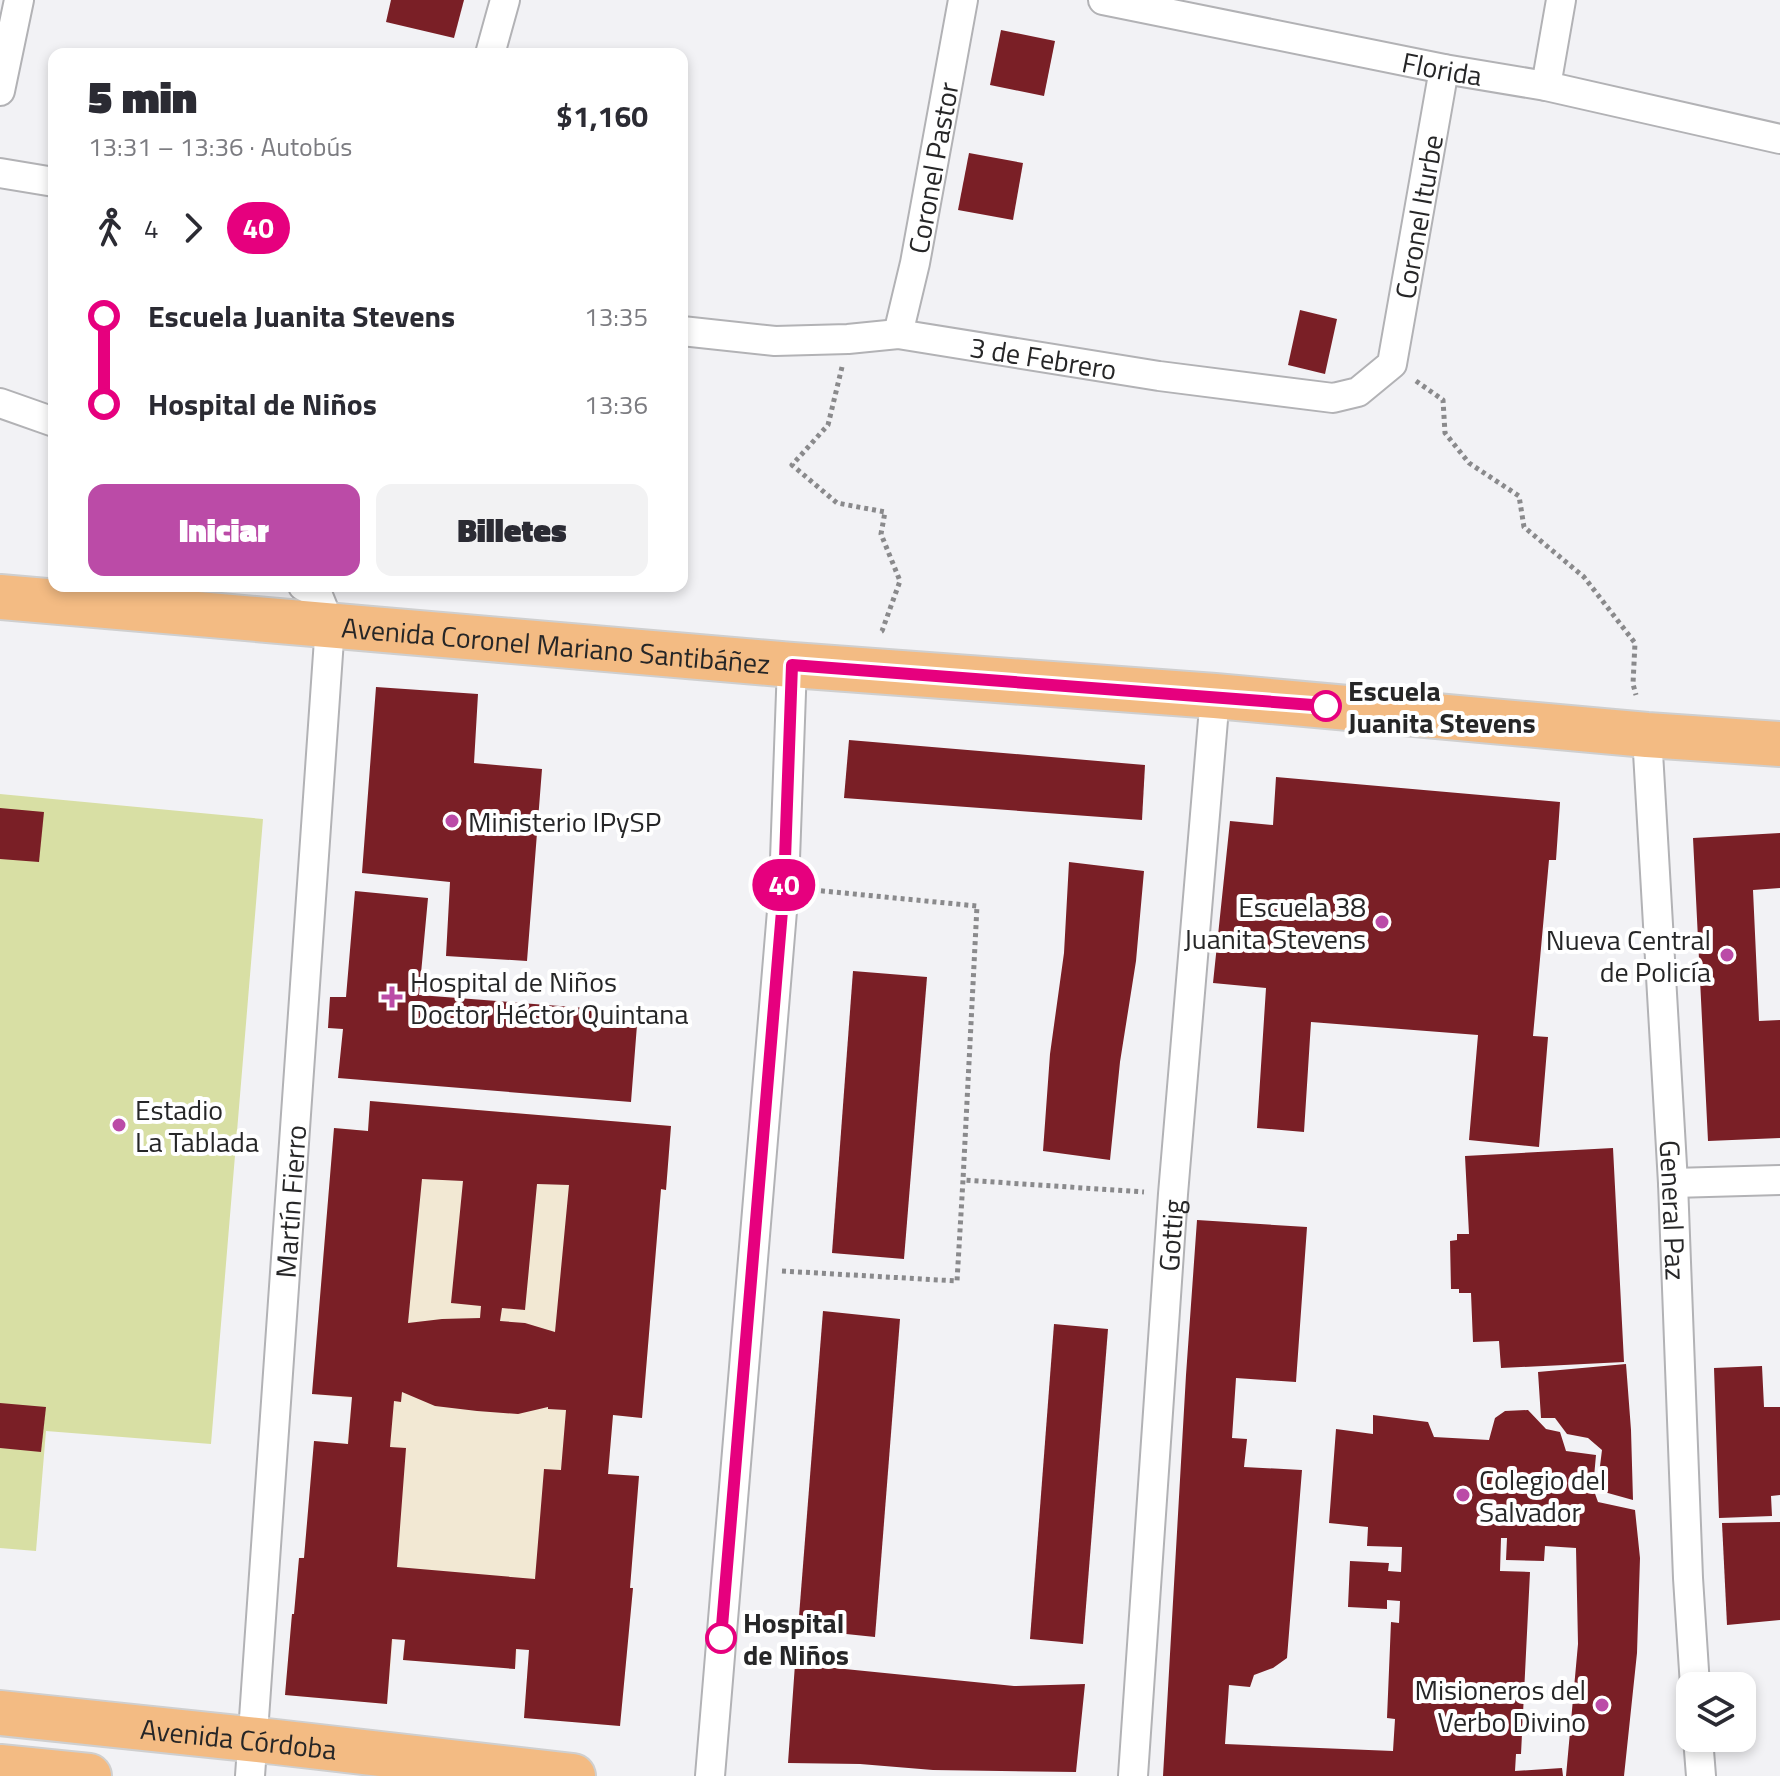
<!DOCTYPE html>
<html lang="es">
<meta charset="utf-8">
<style>
body{margin:0;font-family:"Titillium Web",sans-serif;background:#f2f2f3;color:#2b2b33;height:100vh;display:flex;flex-direction:column;font-size:30px;white-space:nowrap}
*{box-sizing:border-box;margin:0}
p{font-size:26px;color:#7c7c81}
.icon{flex:none;width:44px;height:44px;fill:none;stroke:currentColor;stroke-width:2;stroke-linecap:round;stroke-linejoin:round}
.map{position:relative;flex:1;overflow:hidden}
.side{position:absolute;left:48px;top:48px;width:640px;height:544px;display:flex;flex-direction:column;background:#fff;border-radius:16px;box-shadow:0 4px 12px #0003}
.side>*{flex:none}
.badge{padding:0 16px;border-radius:26px;font-size:28px;line-height:52px}
.controls{position:absolute;left:1676px;top:1672px;display:grid;gap:16px}
.controls a{display:grid;place-items:center;width:80px;height:80px;border-radius:16px;background:#fff;box-shadow:0 4px 12px #0003;font-size:40px}
.map>.badge{position:absolute;translate:-50% -50%;box-shadow:0 0 0 4px #fff}
.legs{display:flex;align-items:center;gap:12px;height:88px;padding:0 40px;font-size:26px}
.legs p{margin-inline-start:auto}
.head{display:flex;align-items:center;justify-content:space-between;height:136px;padding:0 40px}
h1{font-size:44px;font-weight:800;line-height:60px}
.cta{display:flex;gap:16px;margin-top:auto;padding:16px 40px}
.cta a{flex:1;height:92px;border-radius:16px;background:#bb4ba7;color:#fff;font-size:32px;font-weight:800;line-height:92px;text-align:center}
.cta a+a{background:#f2f2f3;color:#2b2b33}
ul{padding:0 40px;list-style:none}
li{display:flex;align-items:center;gap:28px;height:88px;font-size:30px}
li i{display:grid;place-items:center;width:12px;height:100%;margin:0 10px;background:currentColor}
li i::after{content:'';width:20px;height:20px;margin:-10px;border:6px solid;border-radius:50%;background:#fff}
li p{margin-inline-start:auto}
li:first-child i{background:linear-gradient(#0000 50%,currentColor 0)}
li:last-child i{background:linear-gradient(currentColor 50%,#0000 0)}
.map>svg:first-child{display:block}
</style>
<div class="map">
<svg width="1780" height="1776" viewBox="0 0 1780 1776">
<rect width="100%" height="100%" fill="#f2f2f5"/>
<!-- medical -->
<polygon fill="#f2e8d3" points="370,1101 671,1126 666,1190 661,1190 642,1418 613,1415 608,1474 639,1476 630,1587 633,1588 620,1726 524,1718 529,1650 517,1649 515,1669 403,1660 405,1640 393,1639 387,1704 285,1695 292,1614 294,1614 299,1558 304,1557 314,1441 347,1444 352,1398 312,1394 334,1128 368,1131"/>
<!-- green -->
<polygon fill="#d8dfa4" points="0,794 263,819 211,1444 46,1431 36,1551 0,1548"/>
<!-- building -->
<g fill="#7a1f26" fill-rule="evenodd">
<polygon points="391,0 464,0 454,38 386,22"/>
<polygon points="1001,30 1055,41 1044,96 990,85"/>
<polygon points="969,153 1023,163 1013,220 958,210"/>
<polygon points="1300,310 1337,319 1325,374 1288,365"/>
<polygon points="376,687 478,694 474,763 542,769 527,961 446,956 450,882 362,873"/>
<polygon points="849,740 1145,765 1142,820 844,798"/>
<polygon points="1276,777 1560,802 1556,860 1549,860 1533,1036 1548,1037 1539,1147 1469,1140 1478,1035 1311,1022 1304,1132 1257,1128 1266,988 1213,983 1230,821 1273,825"/>
<polygon points="0,808 44,812 39,862 0,859"/>
<polygon points="1780,833 1780,888 1753,890 1759,1021 1780,1020 1780,1138 1708,1141 1693,838"/>
<polygon points="1069,862 1144,871 1136,961 1120,1062 1110,1160 1043,1151 1050,1054 1064,953"/>
<polygon points="355,891 428,898 419,995 638,1012 631,1102 338,1078 343,1029 328,1028 330,997 346,997"/>
<polygon points="853,971 927,977 904,1259 832,1253"/>
<path d="M370,1101L671,1126L666,1190L661,1189L642,1418L613,1415L608,1474L639,1476L630,1588H633L620,1726L524,1718L529,1650L516,1649L515,1669L403,1660L405,1640L392,1639L387,1704L285,1695L292,1614H294L299,1558H304L314,1441L348,1444L352,1397L312,1394L334,1128L368,1131ZM422,1179L463,1181L451,1303L481,1306L480,1318L442,1319L408,1323ZM537,1184L569,1185L555,1332L525,1323L500,1321L502,1308L525,1310ZM402,1392L435,1406L477,1411L518,1414L548,1407V1409L566,1410L561,1470L544,1469L535,1579L397,1567L406,1448L390,1447L394,1401L401,1402Z"/>
<polygon points="1613,1148 1624,1362 1501,1368 1499,1341 1473,1342 1471,1293 1459,1293 1459,1289 1451,1289 1450,1241 1457,1240 1457,1234 1469,1234 1465,1156"/>
<polygon points="1197,1220 1307,1227 1296,1382 1236,1378 1232,1438 1247,1439 1244,1467 1302,1470 1287,1658 1273,1668 1254,1675 1250,1687 1229,1685 1225,1744 1393,1751 1395,1719 1387,1718 1391,1622 1399,1623 1400,1601 1387,1600 1387,1609 1348,1607 1350,1561 1389,1563 1388,1571 1401,1572 1402,1547 1367,1546 1368,1527 1329,1523 1336,1429 1373,1434 1373,1415 1428,1422 1434,1437 1489,1440 1495,1418 1505,1411 1528,1410 1546,1429 1560,1432 1566,1451 1596,1455 1593,1488 1598,1502 1635,1510 1640,1558 1637,1653 1624,1776 1566,1776 1578,1644 1576,1548 1545,1546 1544,1561 1506,1560 1507,1538 1501,1538 1500,1571 1530,1572 1521,1754 1516,1754 1515,1771 1562,1768 1563,1776 1163,1776 1186,1375"/>
<polygon points="823,1311 900,1319 875,1637 798,1629"/>
<polygon points="1054,1324 1108,1329 1083,1644 1030,1639"/>
<polygon points="1626,1364 1631,1430 1633,1500 1597,1490 1602,1450 1588,1438 1567,1434 1555,1418 1541,1418 1538,1372"/>
<polygon points="1762,1366 1764,1407 1780,1407 1780,1495 1771,1496 1772,1516 1719,1518 1714,1368"/>
<polygon points="0,1403 46,1407 41,1452 0,1448"/>
<polygon points="1780,1522 1780,1620 1727,1625 1722,1523"/>
<polygon points="795,1664 1014,1686 1085,1684 1076,1772 933,1770 860,1764 788,1763"/>
</g>
<g fill="none" stroke-linecap="round" stroke-linejoin="round">
<defs>
<g id="street">
<path id="s1" d="M1103,0L1444,69L1546,86L1780,139"/>
<polyline points="490,54 505,0"/>
<polyline points="1546,86 1561,0"/>
<polyline points="0,91 19,0"/>
<polyline points="0,173 54,182"/>
<path id="s2" d="M682,331L775,341L848,339L898,334L1159,376L1333,398L1358,392L1392,364L1444,69"/>
<path id="s3" d="M898,334L915,263L963,0"/>
<polyline points="0,403 54,422"/>
<path id="s4" d="M1647,735L1673,1183L1688,1578L1695,1686"/>
<polyline points="1673,1183 1780,1180"/>
<polyline points="1698,1738 1701,1776"/>
<path id="s5" d="M250,1776L330,625L317,593L303,586"/>
<polyline points="710,1776 784,887 792,665"/>
<path id="s6" d="M1133,1776L1173,1194L1215,696"/>
</g>
<g id="primary">
<path id="s7" d="M0,597L792,665L1215,696L1647,735L1780,744"/>
<path id="s8" d="M0,1713L276,1742L573,1776"/>
<polyline points="0,1767 89,1776"/>
</g>
</defs>
<!-- street casing -->
<use href="#street" stroke="#b2b2b5" stroke-width="32"/>
<!-- primary casing -->
<use href="#primary" stroke="#cfcfcf" stroke-width="48"/>
<!-- path -->
<g stroke="#8a8a8c" stroke-width="5" stroke-dasharray="4 4" stroke-linecap="butt">
<polyline points="842,367 828,425 792,465 837,503 885,512 881,534 900,581 882,631 880,632"/>
<polyline points="1416,381 1443,400 1445,433 1469,463 1519,496 1524,527 1584,577 1635,643 1633,684 1636,695"/>
<polyline points="813,890 977,906 963,1180"/>
<polyline points="782,1271 957,1281 963,1180 1144,1192"/>
</g>
<!-- street -->
<use href="#street" stroke="#fff" stroke-width="28"/>
<!-- primary -->
<use href="#primary" stroke="#f3bb83" stroke-width="44"/>
</g>
<g fill="none" stroke-linecap="round" stroke-linejoin="round">
<defs>
<polyline id="line-1" points="721,1638 784,887 792,665 1326,706"/>
</defs>
<!-- line-1 casing -->
<use href="#line-1" stroke="#fff" stroke-width="18"/>
<!-- line-1 -->
<use href="#line-1" stroke="#e6007e" stroke-width="12"/>
</g>
<!-- markers -->
<g fill="#fff" stroke="#e6007e" stroke-width="4">
<circle cx="1326" cy="706" r="14"/>
<circle cx="721" cy="1638" r="14"/>
</g>
<g fill="#bb4ba7" stroke="#fff" stroke-width="3">
<circle cx="452" cy="821" r="8"/>
<circle cx="1382" cy="922" r="8"/>
<circle cx="1727" cy="955" r="8"/>
<path d="M388 985h8v8h8v8h-8v8h-8v-8h-8v-8h8z"/>
<circle cx="119" cy="1125" r="8"/>
<circle cx="1463" cy="1495" r="8"/>
<circle cx="1602" cy="1705" r="8"/>
</g>
<g text-anchor="middle" dominant-baseline="central" stroke-width="8" stroke-linejoin="round" paint-order="stroke">
<!-- street labels -->
<g font-size="28" fill="#262627" stroke="#fff">
<text stroke="none"><textPath href="#s1" startOffset="346">Florida</textPath></text>
<text stroke="none"><textPath href="#s3" startOffset="170">Coronel Pastor</textPath></text>
<text stroke="none"><textPath href="#s2" startOffset="876">Coronel Iturbe</textPath></text>
<text stroke="none"><textPath href="#s2" startOffset="364">3 de Febrero</textPath></text>
<text stroke="none"><textPath href="#s7" startOffset="558">Avenida Coronel Mariano Santibáñez</textPath></text>
<text stroke="none"><textPath href="#s5" startOffset="576">Martín Fierro</textPath></text>
<text stroke="none"><textPath href="#s4" startOffset="476">General Paz</textPath></text>
<text stroke="none"><textPath href="#s6" startOffset="542">Gottig</textPath></text>
<text stroke="none"><textPath href="#s8" startOffset="240">Avenida Córdoba</textPath></text>
</g>
<!-- stop labels -->
<g font-size="28" font-weight="bold" fill="#262627" stroke="#fff" text-anchor="start">
<text x="1348" y="690">Escuela<tspan x="1348" dy="32">Juanita Stevens</tspan></text>
<text x="743" y="1622">Hospital<tspan x="743" dy="32">de Niños</tspan></text>
</g>
<!-- poi labels -->
<g font-size="28" fill="#262627" stroke="#fff" text-anchor="start">
<text x="468" y="821">Ministerio IPySP</text>
<text x="1366" y="906" text-anchor="end">Escuela 38<tspan x="1366" dy="32">Juanita Stevens</tspan></text>
<text x="1711" y="939" text-anchor="end">Nueva Central<tspan x="1711" dy="32">de Policía</tspan></text>
<text x="410" y="981">Hospital de Niños<tspan x="410" dy="32">Doctor Héctor Quintana</tspan></text>
<text x="135" y="1109">Estadio<tspan x="135" dy="32">La Tablada</tspan></text>
<text x="1479" y="1479">Colegio del<tspan x="1479" dy="32">Salvador</tspan></text>
<text x="1586" y="1689" text-anchor="end">Misioneros del<tspan x="1586" dy="32">Verbo Divino</tspan></text>
</g>
</g>
</svg>
<div class="controls">
<a><svg class="icon" aria-label="layers" viewBox="0 0 24 24"><path d="M12 4l9 5-9 5-9-5zM3 14l9 5 9-5"/></svg></a>
</div>
<b class="badge" style="left:784px;top:885px;background:#e6007e;color:#fff">40</b>
<section class="side">
<div class="head"><div><h1>5 min</h1><p>13:31 – 13:36 · Autobús</p></div><b>$1,160</b></div>
<div class="legs"><svg class="icon" aria-label="walk" viewBox="0 0 24 24"><circle cx="13" cy="4" r="2"/><path d="M13 8l-2 6 4 7M11 14l-3 7M7 12l3-4h3l4 4"/></svg>4<svg class="icon" aria-label="forward" viewBox="0 0 24 24"><path d="M9 5l7 7-7 7"/></svg><b class="badge" style="background:#e6007e;color:#fff">40</b></div>
<ul>
<li><i style="color:#e6007e"></i><b>Escuela Juanita Stevens</b><p>13:35</p></li>
<li><i style="color:#e6007e"></i><b>Hospital de Niños</b><p>13:36</p></li>
</ul>
<div class="cta"><a>Iniciar</a><a>Billetes</a></div>
</section>
</div>
